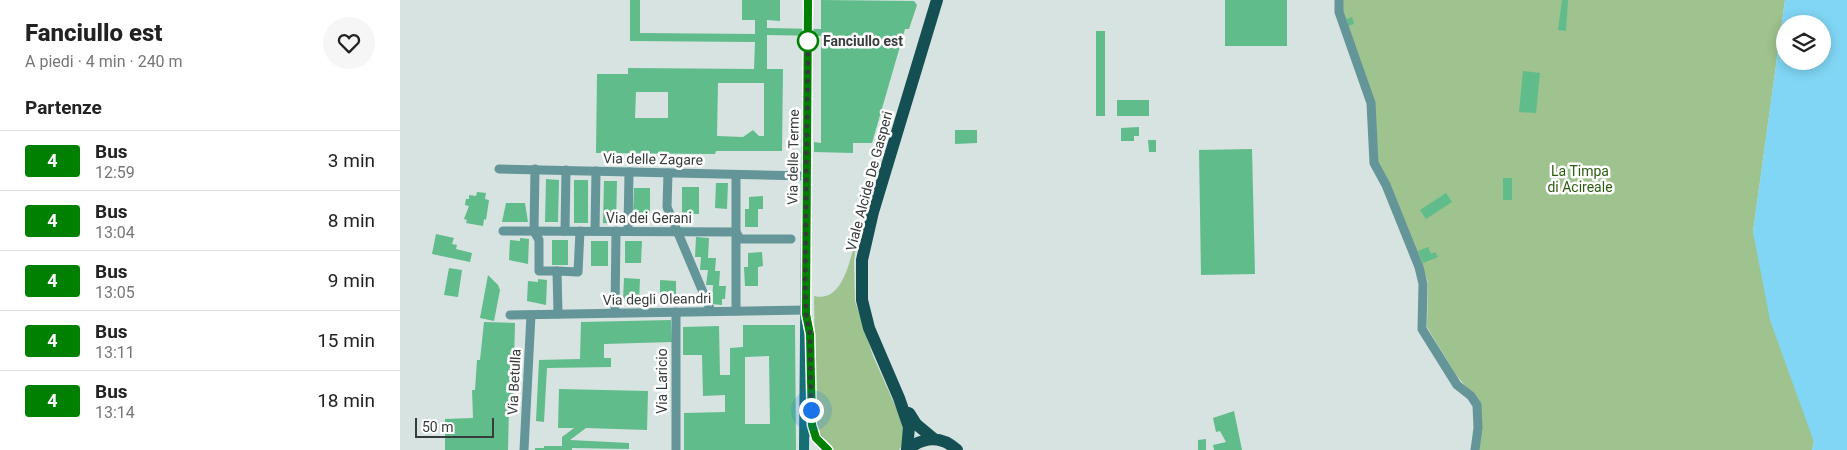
<!DOCTYPE html>
<html lang="it">
<meta charset="utf-8">
<style>
body{margin:0;font-family:Roboto,sans-serif;background:#f6f6f6;color:#222;height:100vh;display:flex;flex-direction:column;font-size:19px;white-space:nowrap}
*{box-sizing:border-box;margin:0}
p{font-size:16px;color:#767676}
.icon{flex:none;width:28px;height:28px;fill:none;stroke:currentColor;stroke-width:2;stroke-linecap:round;stroke-linejoin:round}
.map{position:relative;flex:1;overflow:hidden}
.sheet{display:flex;flex-direction:column;background:#fff;width:400px}
.sheet>*{flex:none}
.badge{padding:0 10px;border-radius:4px;font-size:18px;line-height:32px}
.buttons{position:absolute;left:1376px;top:15px;display:grid;gap:10px}
.buttons a{display:grid;place-items:center;width:55px;height:55px;border-radius:50%;background:#fff;box-shadow:0 2px 12px #0003;font-size:25px}
.scale{position:absolute;left:15px;bottom:12px;width:79px;box-sizing:border-box;padding-left:5px;border:2px solid #363c3b;border-top:0;font-size:14px;line-height:18px;white-space:nowrap;color:#363c3b;-webkit-text-stroke:4px #fff;paint-order:stroke}
.you{position:absolute;width:25px;height:25px;margin:-12px;border:4px solid #fff;border-radius:50%;background:#1a73e8;box-shadow:0 0 0 8px #1a73e833}
.map>.badge{position:absolute;translate:-50% -50%;box-shadow:0 0 0 2px #fff}
h2{padding:0 25px;font-size:19px;line-height:45px}
.round{display:grid;place-items:center;flex:none;width:52px;height:52px;border-radius:26px;background:#f6f6f6}
.headline{display:flex;align-items:center;justify-content:space-between;height:85px;padding:0 25px}
h1{font-size:24px;font-weight:800;line-height:38px}
ul{padding:0;list-style:none}
li{display:flex;align-items:center;gap:15px;height:60px;padding:0 25px;border-top:1px solid #e0e0e0}
li div{flex:1}
li b{display:block;font-size:19px}
li em{font-style:normal}
li .badge{min-width:55px;font-weight:700;text-align:center}
main{display:flex;flex:1;min-height:0}
.map>svg:first-child{display:block}
</style>
<main>
<section class="sheet">
<div class="headline"><div><h1>Fanciullo est</h1><p>A piedi · 4 min · 240 m</p></div><a class="round"><svg class="icon" aria-label="heart" viewBox="0 0 24 24"><path d="M12 20l-8-8c-3-5 5-10 8-4 3-6 11-1 8 4z"/></svg></a></div>
<h2>Partenze</h2>
<ul>
<li><span class="badge" style="background:#008000;color:#fff">4</span><div><b>Bus</b><p>12:59</p></div><em>3 min</em></li>
<li><span class="badge" style="background:#008000;color:#fff">4</span><div><b>Bus</b><p>13:04</p></div><em>8 min</em></li>
<li><span class="badge" style="background:#008000;color:#fff">4</span><div><b>Bus</b><p>13:05</p></div><em>9 min</em></li>
<li><span class="badge" style="background:#008000;color:#fff">4</span><div><b>Bus</b><p>13:11</p></div><em>15 min</em></li>
<li><span class="badge" style="background:#008000;color:#fff">4</span><div><b>Bus</b><p>13:14</p></div><em>18 min</em></li>
</ul>
</section>
<div class="map">
<svg width="1447" height="450" viewBox="0 0 1447 450">
<rect width="100%" height="100%" fill="#d6e3e0"/>
<!-- green -->
<g fill="#9ec38e">
<polygon points="942,0 1385,0 1353,232 1414,442 1412,450 1079,450 1081,404 1056,375 1027,327 1028,282 1007,227 977,162 974,109 943,12"/>
<path d="M457,234L454,262L455,301L473,356L505,428L504,442L499,450H434L420,436L416,422L414,296C444,304 451,255 457,234Z"/>
</g>
<!-- water -->
<path fill="#81d6f5" fill-rule="evenodd" d="M1385,0H1447V450H1412L1414,442L1370,320L1353,232ZM1385,24H1422V61H1385Z"/>
<!-- building -->
<g fill="#60bc8a" fill-rule="evenodd">
<path d="M230,0H240V33L355,34V20H342V0H380V21L367,20V28L421,29V0L514,1L517,5L509,29H505L472,143H453V153L414,152V142L421,143V36L367,35V69H383L382,151H316L315,154L196,153L197,74H228V68L354,69L355,42L230,41ZM318,83H364V136H359L353,130L343,137L317,136ZM236,92H268V118H235Z"/>
<rect x="825" y="0" width="62" height="46"/>
<polygon points="1162,0 1168,0 1166,31 1158,30"/>
<polygon points="952,17 954,24 948,26 947,19"/>
<rect x="696" y="31" width="9" height="85"/>
<polygon points="1123,71 1140,73 1136,113 1119,112"/>
<rect x="717" y="100" width="32" height="16"/>
<polygon points="739,127 739,136 734,136 734,141 721,141 721,128"/>
<polygon points="555,130 577,130 577,143 555,144"/>
<polygon points="748,140 756,140 756,152 749,152"/>
<polygon points="852,149 855,274 801,275 799,150"/>
<rect x="1103" y="178" width="9" height="22"/>
<polygon points="146,179 159,180 158,222 145,222"/>
<rect x="174" y="180" width="14" height="43"/>
<polygon points="204,181 217,181 216,224 203,223"/>
<polygon points="316,183 328,183 327,209 315,208"/>
<rect x="282" y="187" width="17" height="27"/>
<polygon points="234,188 250,188 250,214 233,213"/>
<polygon points="77,192 86,193 85,199 89,200 86,220 84,219 83,226 66,223 67,220 64,219 69,206 65,205 66,199 69,199 69,195 76,196"/>
<polygon points="1046,193 1052,202 1026,219 1020,210"/>
<polygon points="363,196 363,209 358,209 358,227 345,227 345,209 349,209 349,197"/>
<polygon points="106,203 125,203 128,222 102,222"/>
<polygon points="36,234 54,238 52,244 57,245 56,249 72,253 70,262 32,254"/>
<polygon points="296,237 309,238 308,258 316,258 315,271 320,271 319,286 326,286 325,299 322,299 322,305 312,304 313,285 306,285 308,270 300,270 301,257 295,257"/>
<polygon points="120,238 129,239 128,264 109,260 110,240 120,241"/>
<rect x="152" y="240" width="16" height="25"/>
<rect x="191" y="241" width="17" height="25"/>
<polygon points="225,241 242,241 241,263 225,263"/>
<polygon points="1028,247 1031,254 1035,252 1038,257 1023,263 1018,251"/>
<polygon points="362,252 363,266 358,267 358,286 345,286 344,267 348,267 348,253"/>
<polygon points="49,268 62,270 58,297 44,295"/>
<polygon points="88,275 98,285 100,290 94,321 80,318"/>
<polygon points="224,278 240,279 239,302 223,301"/>
<polygon points="138,279 147,280 146,305 127,301 128,281 138,282"/>
<polygon points="260,280 276,281 276,302 260,302"/>
<polygon points="271,320 272,342 204,344 204,358 211,358 211,367 147,368 144,422 136,421 139,360 180,359 181,322"/>
<polygon points="84,322 115,323 113,406 109,406 108,450 45,450 45,419 73,418 72,390 75,390 77,360 80,360"/>
<path d="M343,325H395L396,450H284V413L325,412V395L303,396L302,355H283V327L319,326L320,375H330V348L343,347ZM369,356L370,424H345V357Z"/>
<polygon points="159,389 248,391 247,430 186,428 170,440 229,443 229,449 172,448 172,450 135,450 135,448 144,448 144,446 162,446 162,437 174,428 158,428"/>
<polygon points="834,411 842,450 814,450 813,445 826,442 820,431 816,432 813,418"/>
<polygon points="806,439 806,450 798,450 798,440"/>
</g>
<g fill="none" stroke-linecap="round" stroke-linejoin="round">
<!-- street -->
<g stroke="#649598" stroke-width="9">
<polyline points="939,0 939,12 971,103 974,163 986,185 1019,267 1023,284 1022,329 1057,385 1071,396 1077,405 1078,428 1075,450"/>
<polyline points="99,169 406,176"/>
<polyline points="135,169 134,231 139,240 139,271 157,271 158,314"/>
<polyline points="268,173 267,207 311,311"/>
<polyline points="103,231 336,232 340,239 391,239"/>
<polyline points="165,231 166,170"/>
<polyline points="195,231 196,171"/>
<polyline points="228,231 229,172"/>
<polyline points="157,271 178,272 180,231"/>
<polyline points="336,311 336,175"/>
<polyline points="276,312 276,450"/>
<polyline points="215,313 216,231"/>
<polyline points="110,315 406,310"/>
<polyline points="124,450 131,315"/>
</g>
<!-- secondary -->
<g stroke="#156f75" stroke-width="10">
<polyline points="411,399 413,433 428,450"/>
<polyline points="404,450 408,0"/>
</g>
<!-- primary -->
<g stroke="#134f53" stroke-width="12">
<polyline points="509,413 516,424 534,439"/>
<polyline points="507,450 509,427 499,398 469,328 462,300 462,260 473,212 537,0"/>
<path d="M507,450C523,437 541,435 557,450"/>
</g>
</g>
<g fill="none" stroke-linecap="round" stroke-linejoin="round">
<defs>
<polyline id="line" points="408,0 406,314 410,334 412,425 416,438 428,450"/>
</defs>
<!-- line casing -->
<use href="#line" stroke="#fff" stroke-width="11"/>
<!-- line -->
<use href="#line" stroke="#008000" stroke-width="8"/>
<!-- walk -->
<polyline stroke="#363c3b" stroke-width="5" stroke-dasharray="0 9" points="408,41 408,34 405,283 406,314 410,334 411,410"/>
</g>
<!-- markers -->
<circle fill="#fff" stroke="#008000" stroke-width="2.5" cx="408" cy="41" r="10"/>
<g text-anchor="middle" dominant-baseline="central" stroke-width="5" stroke-linejoin="round" paint-order="stroke">
<!-- stop labels -->
<g font-size="14" font-weight="bold" fill="#363c3b" stroke="#fff" text-anchor="start">
<text x="423" y="41">Fanciullo est</text>
</g>
<!-- street labels -->
<g font-size="14" fill="#363c3b" stroke="#fff">
<text transform="translate(393 157) rotate(-89)">Via delle Terme</text>
<text transform="translate(253 159) rotate(1)">Via delle Zagare</text>
<text transform="translate(469 181) rotate(-75)">Viale Alcide De Gasperi</text>
<text x="249" y="218">Via dei Gerani</text>
<text transform="translate(257 299) rotate(-1)">Via degli Oleandri</text>
<text transform="translate(262 381) rotate(-90)">Via Laricio</text>
<text transform="translate(114 382) rotate(-87)">Via Betulla</text>
</g>
<!-- park labels -->
<g font-size="14" fill="#2d5c0e" stroke="#fff">
<text x="1180" y="171">La Timpa<tspan x="1180" dy="16">di Acireale</tspan></text>
</g>
</g>
</svg>
<div class="buttons">
<a><svg class="icon" aria-label="layers" viewBox="0 0 24 24"><path d="M12 4l9 5-9 5-9-5zM3 14l9 5 9-5"/></svg></a>
</div>
<div class="scale">50 m</div>
<div class="you" style="left:411px;top:410px"></div>
</div>
</main>
